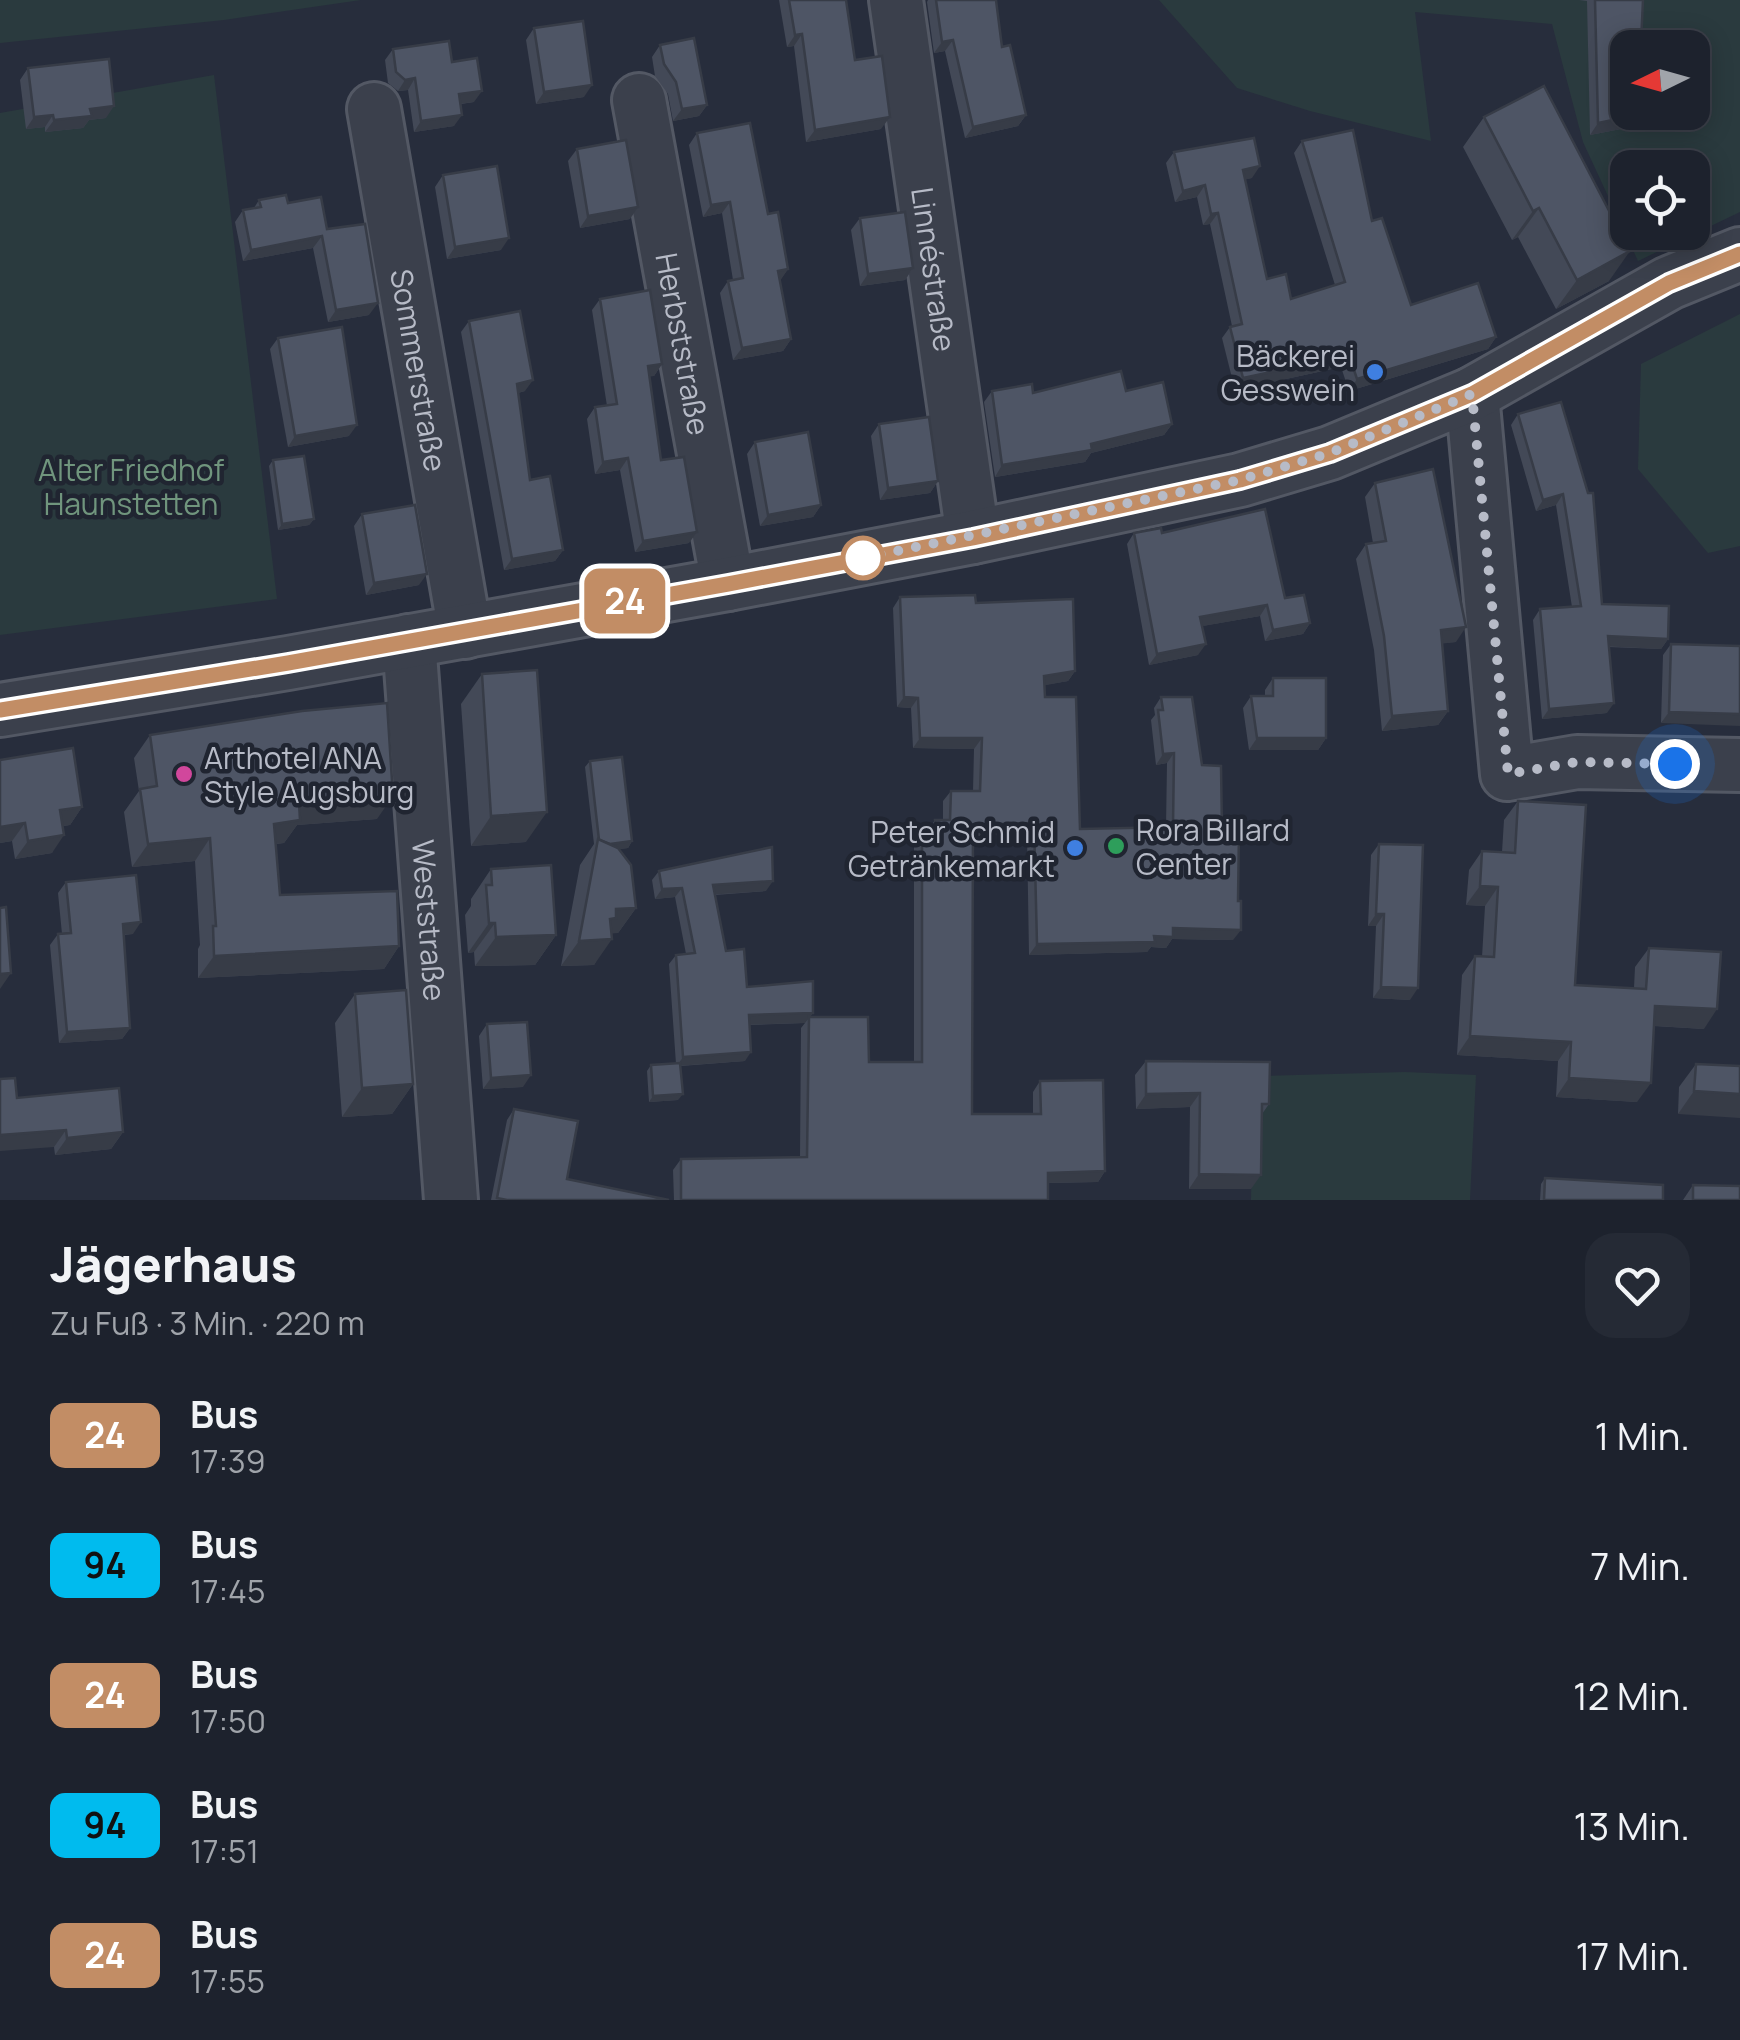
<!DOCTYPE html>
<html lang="de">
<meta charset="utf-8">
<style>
body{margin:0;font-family:Manrope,sans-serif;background:#252a35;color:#f1f3f6;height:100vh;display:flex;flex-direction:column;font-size:38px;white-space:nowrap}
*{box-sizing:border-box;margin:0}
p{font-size:32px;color:#a0a4aa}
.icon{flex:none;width:55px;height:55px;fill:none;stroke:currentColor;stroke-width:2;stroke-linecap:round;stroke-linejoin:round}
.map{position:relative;height:1200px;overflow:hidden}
.side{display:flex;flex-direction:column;background:#1d222d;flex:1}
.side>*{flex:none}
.badge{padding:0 20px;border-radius:15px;font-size:35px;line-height:65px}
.needle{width:65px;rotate:265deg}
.fabs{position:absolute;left:1610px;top:30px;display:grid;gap:20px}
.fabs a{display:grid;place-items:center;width:100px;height:100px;border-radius:20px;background:#1d222d;box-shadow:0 5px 25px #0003,0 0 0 2px #3b3f49;font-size:50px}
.you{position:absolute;width:50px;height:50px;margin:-25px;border:8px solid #fff;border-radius:50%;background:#1a73e8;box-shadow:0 0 0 15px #1a73e833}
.map>.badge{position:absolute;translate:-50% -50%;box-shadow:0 0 0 5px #fff}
.round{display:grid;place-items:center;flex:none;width:105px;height:105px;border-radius:30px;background:#252a35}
.headline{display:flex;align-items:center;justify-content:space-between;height:170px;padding:0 50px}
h1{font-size:48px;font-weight:800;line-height:75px}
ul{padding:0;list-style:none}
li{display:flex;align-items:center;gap:30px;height:130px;padding:0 50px}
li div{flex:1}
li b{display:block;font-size:38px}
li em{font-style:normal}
li .badge{min-width:110px;font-weight:700;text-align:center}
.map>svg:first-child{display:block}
</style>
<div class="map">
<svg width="1740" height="1200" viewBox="0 0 1740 1200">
<rect width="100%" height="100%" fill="#272d3c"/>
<!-- green -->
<g fill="#2a3a3e" fill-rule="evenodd">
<polygon points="0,0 361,0 224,20 0,43"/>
<path d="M1159,0H1740V212L1638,261L1583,142L1552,24L1415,12L1431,141L1310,111L1237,88ZM1628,48H1692V112H1628ZM1628,168H1692V232H1628Z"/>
<polygon points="214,75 277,599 0,635 0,113"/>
<polygon points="1740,314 1740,546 1708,553 1638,469 1641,364"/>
<polygon points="1405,1072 1476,1075 1470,1200 1251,1200 1252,1118 1259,1076"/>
</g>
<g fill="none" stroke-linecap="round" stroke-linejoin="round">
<defs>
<g id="minor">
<path id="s1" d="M896,0L973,537"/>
<path id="s2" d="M639,100L728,584"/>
<path id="s3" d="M374,109L465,632"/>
<polyline points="1472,394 1507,774 1577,762 1740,765"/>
<path id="s4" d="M409,641L451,1200"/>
<polyline points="0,710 288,663 728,584 973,537 1240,480 1330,453 1472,394 1669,283 1740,254"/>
</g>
</defs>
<!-- minor casing -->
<use href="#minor" stroke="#535864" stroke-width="58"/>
<!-- minor -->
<use href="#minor" stroke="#3b404c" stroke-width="52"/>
</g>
<!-- wall -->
<g fill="#434957">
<polygon points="779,0 846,0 855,60 881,129 806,142 794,46 787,47"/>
<polygon points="928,0 996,0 1002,47 1026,115 1018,126 965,138 945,51 934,53 927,2"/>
<polygon points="1579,0 1643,0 1641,44 1698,114 1590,135 1587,1"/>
<polygon points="534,28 584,97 536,104 526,40"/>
<polygon points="660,45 707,105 699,116 673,121 668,94 655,76 652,57"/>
<polygon points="393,49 452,62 474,102 461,104 454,126 414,132 408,90 398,91 388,83 385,60"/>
<polygon points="28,68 106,118 89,120 83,128 45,132 45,127 26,129 20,80"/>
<polygon points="1484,117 1609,281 1556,309 1518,237 1512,240 1463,147"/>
<polygon points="697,133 768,214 788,269 780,280 791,339 783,351 733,360 720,293 728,281 733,280 722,213 703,217 689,145"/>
<polygon points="1302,141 1372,221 1411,305 1496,337 1488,349 1349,391 1341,367 1235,390 1222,338 1230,327 1232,326 1210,224 1203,225 1197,197 1175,202 1166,163 1174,152 1252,178 1245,179 1267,279 1291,299 1335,285 1294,153"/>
<polygon points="577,149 630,219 580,228 568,161"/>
<polygon points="443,175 501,250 447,259 435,187"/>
<polygon points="259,200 288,203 327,229 369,315 328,322 313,248 243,261 235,222 243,210 254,208"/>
<polygon points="860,218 913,268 905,280 860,286 851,230"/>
<polygon points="600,299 662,364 654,376 649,376 661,460 689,543 635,552 620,470 595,474 587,419 595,407 607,406 592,310"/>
<polygon points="469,321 525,391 518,393 530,480 563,550 555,561 504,570 461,332"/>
<polygon points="278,338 349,436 288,447 270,349"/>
<polygon points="992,391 1033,393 1126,391 1172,424 1164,435 1091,453 1085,462 995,477 984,402"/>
<polygon points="1561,402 1602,604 1668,639 1661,649 1609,647 1607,713 1542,719 1533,620 1540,609 1572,607 1556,505 1536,511 1511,425 1518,414"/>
<polygon points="879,424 938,481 930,493 880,500 871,436"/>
<polygon points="755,442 821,505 813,517 760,526 747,454"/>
<polygon points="273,460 314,519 309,525 278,530 269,466"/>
<polygon points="1375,483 1456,642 1442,643 1448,711 1438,725 1382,731 1374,650 1356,559 1366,544 1373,543 1365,497"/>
<polygon points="362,514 419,585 366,595 354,526"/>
<polygon points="1134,533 1162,533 1285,598 1310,623 1303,634 1265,641 1260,616 1202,626 1198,655 1149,665 1127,544"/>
<polygon points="900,597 976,603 1075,671 1068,681 1044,685 1045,697 1080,829 1166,827 1167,763 1156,765 1151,720 1155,715 1154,708 1161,697 1202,765 1222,830 1233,940 1172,939 1166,948 1151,947 1147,952 1029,955 1027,834 973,836 972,1114 1033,1114 1033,1092 1040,1081 1105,1171 1098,1182 1048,1183 1048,1200 674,1200 673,1170 681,1159 800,1157 801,1028 805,1023 749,1025 745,1061 681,1066 678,1100 649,1102 647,1071 651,1065 676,1064 669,964 676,955 686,954 675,897 655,899 652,880 659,871 766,891 715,895 726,951 747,987 813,1013 810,1017 869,1062 914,1062 914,841 922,830 928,830 935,820 943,820 943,801 951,791 973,791 974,749 913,748 911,708 897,707 893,608"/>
<polygon points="1671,644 1740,646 1661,723 1663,655"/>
<polygon points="482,674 526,842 471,846 461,704"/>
<polygon points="1273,678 1326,738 1318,750 1249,750 1243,708 1251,696 1265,696 1265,690"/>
<polygon points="150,735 377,819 297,825 284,843 276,844 280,895 399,946 384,969 198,978 198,949 200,945 195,861 132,867 124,812 139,791 134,758"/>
<polygon points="0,760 82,807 70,825 63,826 52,853 15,859 12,841 0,843"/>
<polygon points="590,761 632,841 628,848 619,849 636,908 618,933 611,933 594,965 561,966 580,865 594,844 585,767"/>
<polygon points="1518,801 1575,985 1634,988 1635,967 1649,948 1704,1029 1654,1026 1637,1102 1556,1097 1558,1061 1457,1055 1462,975 1475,956 1482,957 1485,906 1466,905 1469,870 1482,851 1502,852 1504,820"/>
<polygon points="1379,844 1410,1000 1373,998 1376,926 1368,926 1371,855"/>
<polygon points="491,869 556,935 535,965 475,966 474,952 468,953 465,915 471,906 471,899"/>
<polygon points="66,882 133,934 124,935 130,1028 122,1039 59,1043 50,945 58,934 62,934 58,893"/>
<polygon points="355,994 413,1084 392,1114 342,1117 335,1023"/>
<polygon points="487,1024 523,1087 483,1089 479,1036"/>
<polygon points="1146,1061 1269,1104 1262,1114 1251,1189 1189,1189 1190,1107 1136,1109 1135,1075"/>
<polygon points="1696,1064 1740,1066 1678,1114 1679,1087"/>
<polygon points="17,1098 123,1132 111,1149 55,1155 54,1147"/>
<polygon points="514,1109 567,1179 669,1200 491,1200 507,1120"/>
<polygon points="1545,1178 1663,1200 1540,1200 1541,1184"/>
<polygon points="1693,1185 1740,1200 1683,1200"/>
</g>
<!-- shaded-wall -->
<g fill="#373c47">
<polygon points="802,34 794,46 787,47 795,35"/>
<polygon points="953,40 945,51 934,53 942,42"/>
<polygon points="415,78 408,90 398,91 405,80"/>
<polygon points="592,85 584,97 536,104 544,92"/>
<polygon points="482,91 474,102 451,105 459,94"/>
<polygon points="1706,102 1698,114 1590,135 1598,123 1652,112 1692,112 1692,105"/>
<polygon points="707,105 699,116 673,121 682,109"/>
<polygon points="114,106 106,118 89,120 83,128 45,132 54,120 90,109"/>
<polygon points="53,115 45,127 26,129 34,117"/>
<polygon points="462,115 454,126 414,132 421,121"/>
<polygon points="1026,115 1018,126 965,138 973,127"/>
<polygon points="890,117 881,129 806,142 815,130"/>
<polygon points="1260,166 1252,178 1235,182 1243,170"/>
<polygon points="1205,185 1197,197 1175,202 1183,191"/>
<polygon points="730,202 722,213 703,217 711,205"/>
<polygon points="638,207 630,219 580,228 588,216"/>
<polygon points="1539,208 1518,237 1512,240 1533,211"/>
<polygon points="1218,213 1210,224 1203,225 1211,214"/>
<polygon points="322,236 313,248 243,261 251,250"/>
<polygon points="509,238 501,250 447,259 455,247"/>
<polygon points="1630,251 1609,281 1556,309 1577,280"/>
<polygon points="913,268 905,280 860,286 868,274"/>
<polygon points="788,269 780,281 778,271"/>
<polygon points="378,303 369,315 328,322 336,310"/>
<polygon points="1496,337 1488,349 1349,391 1357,379"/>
<polygon points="791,339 783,351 733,360 742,348"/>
<polygon points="1349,355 1341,367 1235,390 1243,378"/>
<polygon points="662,364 654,376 639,378 648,366"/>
<polygon points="533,380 525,391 509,395 517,384"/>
<polygon points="1172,424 1164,435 1091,453 1085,462 995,477 1002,465"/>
<polygon points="357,425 349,436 288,447 295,436"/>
<polygon points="628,458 620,470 595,474 603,462"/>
<polygon points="938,481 930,493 880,500 888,488"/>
<polygon points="1563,494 1556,505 1536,511 1543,500"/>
<polygon points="821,505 813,517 760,526 768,515"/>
<polygon points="314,519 309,525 278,530 282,524"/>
<polygon points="697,532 689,543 635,552 643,541"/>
<polygon points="563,550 555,561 504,570 512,559"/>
<polygon points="427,574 419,585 366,595 374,583"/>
<polygon points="1267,605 1260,616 1192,628 1200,617"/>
<polygon points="1310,623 1303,634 1265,641 1273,630"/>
<polygon points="1466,627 1456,642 1430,645 1441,630"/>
<polygon points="1608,636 1668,639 1661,649 1601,646"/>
<polygon points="1206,644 1198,655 1149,665 1157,654"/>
<polygon points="1075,671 1068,681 1036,687 1044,676"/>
<polygon points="904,697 918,698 911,708 897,707"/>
<polygon points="1614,703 1607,713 1542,719 1549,709"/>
<polygon points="1448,711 1438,725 1382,731 1392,716"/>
<polygon points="1669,712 1740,714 1740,726 1661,723"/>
<polygon points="920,738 982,738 974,749 913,748"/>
<polygon points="1257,738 1326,738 1318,750 1249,750"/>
<polygon points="1174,753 1167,763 1156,765 1163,754"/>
<polygon points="393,796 377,819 297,825 284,843 258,846 274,824 299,803"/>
<polygon points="82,807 70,825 48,828 60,810"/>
<polygon points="547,812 526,842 471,846 491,816"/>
<polygon points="25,823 12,841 0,843 0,827"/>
<polygon points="1034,823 1027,834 966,836 973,825"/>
<polygon points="64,835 52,853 15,859 28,841"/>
<polygon points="210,838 195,861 132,867 148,844"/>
<polygon points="632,841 628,848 595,852 599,846"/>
<polygon points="773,881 766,891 706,895 713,885"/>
<polygon points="1480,886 1498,887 1485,906 1466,905"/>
<polygon points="682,888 675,897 655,899 662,889"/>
<polygon points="636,908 618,933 606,934 612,939 594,965 561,966 579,941 616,909"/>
<polygon points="1376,914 1384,914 1376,926 1368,926"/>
<polygon points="141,922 133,934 115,935 123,924"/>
<polygon points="489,923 495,923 474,952 468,953"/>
<polygon points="1173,928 1241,930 1233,940 1172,939 1166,948 1151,947 1147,952 1029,955 1037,944"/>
<polygon points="556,935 535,965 475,966 496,937"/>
<polygon points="399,946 384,969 198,978 214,956"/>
<polygon points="11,973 0,989 0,974"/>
<polygon points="1381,987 1418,988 1410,1000 1373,998"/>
<polygon points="1655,1006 1717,1009 1704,1029 1641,1025"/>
<polygon points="813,1013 805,1023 742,1025 749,1015"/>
<polygon points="130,1028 122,1039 59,1043 67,1032"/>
<polygon points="1470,1036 1571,1042 1558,1061 1457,1055"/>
<polygon points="751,1052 745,1061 677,1066 683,1057"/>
<polygon points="531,1075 523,1087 483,1089 491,1078"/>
<polygon points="1569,1078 1651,1083 1637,1102 1556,1097"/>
<polygon points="413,1084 392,1114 342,1117 362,1088"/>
<polygon points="1694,1091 1740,1094 1740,1118 1678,1114"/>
<polygon points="1200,1093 1190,1107 1136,1109 1146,1094"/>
<polygon points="683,1094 678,1100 649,1102 653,1096"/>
<polygon points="66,1130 54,1147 0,1151 0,1135"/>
<polygon points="123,1132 111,1149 55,1155 67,1138"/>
<polygon points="1105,1171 1098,1182 1041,1183 1048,1173"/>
<polygon points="1199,1174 1261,1175 1251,1189 1189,1189"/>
</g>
<!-- building -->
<g fill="#4e5565" stroke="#373c47" stroke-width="2.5">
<polygon points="789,0 846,0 855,60 882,56 890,117 815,130 802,34 795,35"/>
<polygon points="936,0 996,0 1002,47 1010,45 1026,115 973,127 953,40 942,42"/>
<polygon points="1595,0 1643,0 1641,44 1695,36 1706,102 1692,105 1692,48 1628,48 1628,112 1652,112 1598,123"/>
<polygon points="583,21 592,85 544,92 534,28"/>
<polygon points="694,38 707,105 682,109 676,82 664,64 660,45"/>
<polygon points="449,41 452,62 477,58 482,91 459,94 462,115 421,121 415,78 405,80 396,72 393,49"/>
<polygon points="109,59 114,106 90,109 92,116 54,120 53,115 34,117 28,68"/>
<polygon points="1544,86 1630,251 1577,280 1539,208 1533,211 1484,117"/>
<polygon points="750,123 768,214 778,212 788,269 778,271 791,339 742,348 728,281 743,278 730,202 711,205 697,133"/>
<polygon points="1353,130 1372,221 1382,218 1411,305 1478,283 1496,337 1357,379 1349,355 1243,378 1230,327 1242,324 1218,213 1211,214 1205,185 1183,191 1174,152 1254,138 1260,166 1243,170 1267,279 1286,274 1291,299 1345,282 1302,141"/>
<polygon points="626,140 638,207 588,216 577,149"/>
<polygon points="497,166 509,238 455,247 443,175"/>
<polygon points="286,195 288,203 321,197 327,229 365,224 378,303 336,310 322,236 251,250 243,210 261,207 259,200"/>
<polygon points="905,212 913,268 868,274 860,218"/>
<polygon points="650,290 662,364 648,366 661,460 684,457 697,532 643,541 628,458 603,462 595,407 617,404 600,299"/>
<polygon points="520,311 533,380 517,384 530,480 550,476 563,550 512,559 469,321"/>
<polygon points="342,327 357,425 295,436 278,338"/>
<polygon points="1121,371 1126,391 1163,382 1172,424 1091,444 1092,450 1002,465 992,391 1032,384 1033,393"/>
<polygon points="1561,402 1588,493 1593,493 1602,604 1669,606 1668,639 1608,636 1614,703 1549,709 1540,609 1581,606 1563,494 1543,500 1518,414"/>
<polygon points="929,417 938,481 888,488 879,424"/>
<polygon points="808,432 821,505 768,515 755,442"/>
<polygon points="304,456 314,519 282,524 273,460"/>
<polygon points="1433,469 1466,627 1441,630 1448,711 1392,716 1384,636 1366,544 1386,541 1375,483"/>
<polygon points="415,505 427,574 374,583 362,514"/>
<polygon points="1265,509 1285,598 1304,595 1310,623 1273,630 1267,605 1200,617 1206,644 1157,654 1134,533 1161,528 1162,533"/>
<polygon points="975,595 976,603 1073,599 1075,671 1044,676 1045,697 1076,697 1080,829 1173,827 1174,753 1163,754 1158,710 1163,710 1161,697 1192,697 1202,765 1221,766 1222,830 1239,831 1238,901 1241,901 1241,930 1173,928 1173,937 1154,936 1155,942 1037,944 1034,823 973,825 972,1114 1041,1114 1040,1081 1103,1080 1105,1171 1048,1173 1048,1200 681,1200 681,1159 807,1157 809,1017 868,1017 869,1062 922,1062 922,830 936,830 935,820 950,820 951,791 980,791 982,738 920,738 918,698 904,697 900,597"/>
<polygon points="1671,644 1740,646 1740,714 1669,712"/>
<polygon points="537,670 547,812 491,816 482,674"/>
<polygon points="1273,678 1326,678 1326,738 1257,738 1251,696 1273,696"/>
<polygon points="387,703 393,796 299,803 300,820 274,824 280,895 397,891 399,946 214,956 213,926 216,926 210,838 148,844 140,789 157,786 150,735 302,711"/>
<polygon points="73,748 82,807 60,810 64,835 28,841 25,823 0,827 0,760"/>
<polygon points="622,757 632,841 610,844 599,840 590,761"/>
<polygon points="1518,801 1586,805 1575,985 1646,989 1649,948 1721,952 1717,1009 1655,1006 1651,1083 1569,1078 1571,1042 1470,1036 1475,956 1494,957 1498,887 1480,886 1482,851 1515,853"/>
<polygon points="598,839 618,848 631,865 636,908 616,909 616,918 610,919 612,939 579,941"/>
<polygon points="1379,844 1423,845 1418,988 1381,987 1384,914 1376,914"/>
<polygon points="772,847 773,881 713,885 726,951 744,949 747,987 813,981 813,1013 749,1015 751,1052 683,1057 676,955 695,953 682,888 662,889 659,871"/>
<polygon points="551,865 556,935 496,937 495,923 489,923 486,885 492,885 491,869"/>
<polygon points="136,875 141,922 123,924 130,1028 67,1032 58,934 71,933 66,882"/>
<polygon points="6,907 11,973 0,974 0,908"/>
<polygon points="406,990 413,1084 362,1088 355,994"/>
<polygon points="527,1022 531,1075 491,1078 487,1024"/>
<polygon points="1146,1061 1270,1062 1269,1104 1262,1104 1261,1175 1199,1174 1200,1093 1146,1094"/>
<polygon points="680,1063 683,1094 653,1096 651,1065"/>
<polygon points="1696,1064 1740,1066 1740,1094 1694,1091"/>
<polygon points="15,1078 17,1098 119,1088 123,1132 67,1138 66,1130 0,1135 0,1079"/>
<polygon points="514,1109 578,1121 567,1179 669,1200 507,1200 497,1198"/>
<polygon points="1545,1178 1663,1185 1663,1200 1544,1200"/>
<polygon points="1693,1185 1740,1186 1740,1200 1693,1200"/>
</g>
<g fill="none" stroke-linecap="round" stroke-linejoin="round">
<defs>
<polyline id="line" points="0,710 288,663 728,584 973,538 1240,480 1330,453 1472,394 1669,283 1740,254"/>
</defs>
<!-- line casing -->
<use href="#line" stroke="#fff" stroke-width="22"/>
<!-- line -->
<use href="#line" stroke="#c28d65" stroke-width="15"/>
<!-- walk -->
<polyline stroke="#b7bbc7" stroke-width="10" stroke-dasharray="0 18" points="863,558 1240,480 1330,453 1472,394 1508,774 1577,762 1675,764"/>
</g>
<!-- markers -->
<g fill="#3f7fe0" stroke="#202531" stroke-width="4">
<circle cx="1375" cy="372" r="10"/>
<circle cx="1075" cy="848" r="10"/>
</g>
<circle fill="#fff" stroke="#c28d65" stroke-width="5" cx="863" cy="558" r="20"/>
<circle fill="#d1479c" stroke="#202531" stroke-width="4" cx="184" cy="774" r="10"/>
<circle fill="#2e9e5b" stroke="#202531" stroke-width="4" cx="1116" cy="846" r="10"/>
<g text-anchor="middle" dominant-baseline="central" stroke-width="9" stroke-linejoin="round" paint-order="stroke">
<!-- street labels -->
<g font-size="30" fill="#b7bbc7" stroke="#202531">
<text stroke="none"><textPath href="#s1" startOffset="272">Linnéstraße</textPath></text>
<text stroke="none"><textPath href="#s2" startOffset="248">Herbststraße</textPath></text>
<text stroke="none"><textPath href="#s3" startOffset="265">Sommerstraße</textPath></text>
<text stroke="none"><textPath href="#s4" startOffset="280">Weststraße</textPath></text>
</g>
<!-- poi labels -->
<g font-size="30" fill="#b7bbc7" stroke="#202531" text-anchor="end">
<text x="1355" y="355">Bäckerei<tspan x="1355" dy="34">Gesswein</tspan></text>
<text x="204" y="757" text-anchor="start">Arthotel ANA<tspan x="204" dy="34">Style Augsburg</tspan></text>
<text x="1136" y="829" text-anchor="start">Rora Billard<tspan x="1136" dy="34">Center</tspan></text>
<text x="1055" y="831">Peter Schmid<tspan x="1055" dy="34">Getränkemarkt</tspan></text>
</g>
<!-- park labels -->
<g font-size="30" fill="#70957d" stroke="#202531">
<text x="131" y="469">Alter Friedhof<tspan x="131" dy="34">Haunstetten</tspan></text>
</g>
</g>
</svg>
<div class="fabs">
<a><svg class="needle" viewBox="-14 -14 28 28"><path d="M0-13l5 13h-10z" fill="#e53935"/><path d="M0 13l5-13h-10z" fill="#a0a4aa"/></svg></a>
<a><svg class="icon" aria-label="locate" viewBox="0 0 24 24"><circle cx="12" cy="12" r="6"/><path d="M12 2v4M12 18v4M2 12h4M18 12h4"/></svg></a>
</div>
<div class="you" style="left:1675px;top:764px"></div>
<b class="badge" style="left:625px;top:601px;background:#c28d65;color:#fff">24</b>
</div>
<section class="side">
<div class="headline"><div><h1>Jägerhaus</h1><p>Zu Fuß · 3 Min. · 220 m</p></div><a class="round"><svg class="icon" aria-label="heart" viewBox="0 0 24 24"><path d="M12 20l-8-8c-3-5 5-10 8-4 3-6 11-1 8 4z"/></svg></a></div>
<ul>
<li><span class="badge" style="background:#c28d65;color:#fff">24</span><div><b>Bus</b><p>17:39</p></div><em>1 Min.</em></li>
<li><span class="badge" style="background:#0be;color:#111">94</span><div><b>Bus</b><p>17:45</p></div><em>7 Min.</em></li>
<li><span class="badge" style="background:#c28d65;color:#fff">24</span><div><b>Bus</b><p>17:50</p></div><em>12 Min.</em></li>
<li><span class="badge" style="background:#0be;color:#111">94</span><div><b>Bus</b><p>17:51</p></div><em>13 Min.</em></li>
<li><span class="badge" style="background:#c28d65;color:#fff">24</span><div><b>Bus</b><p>17:55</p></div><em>17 Min.</em></li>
</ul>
</section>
